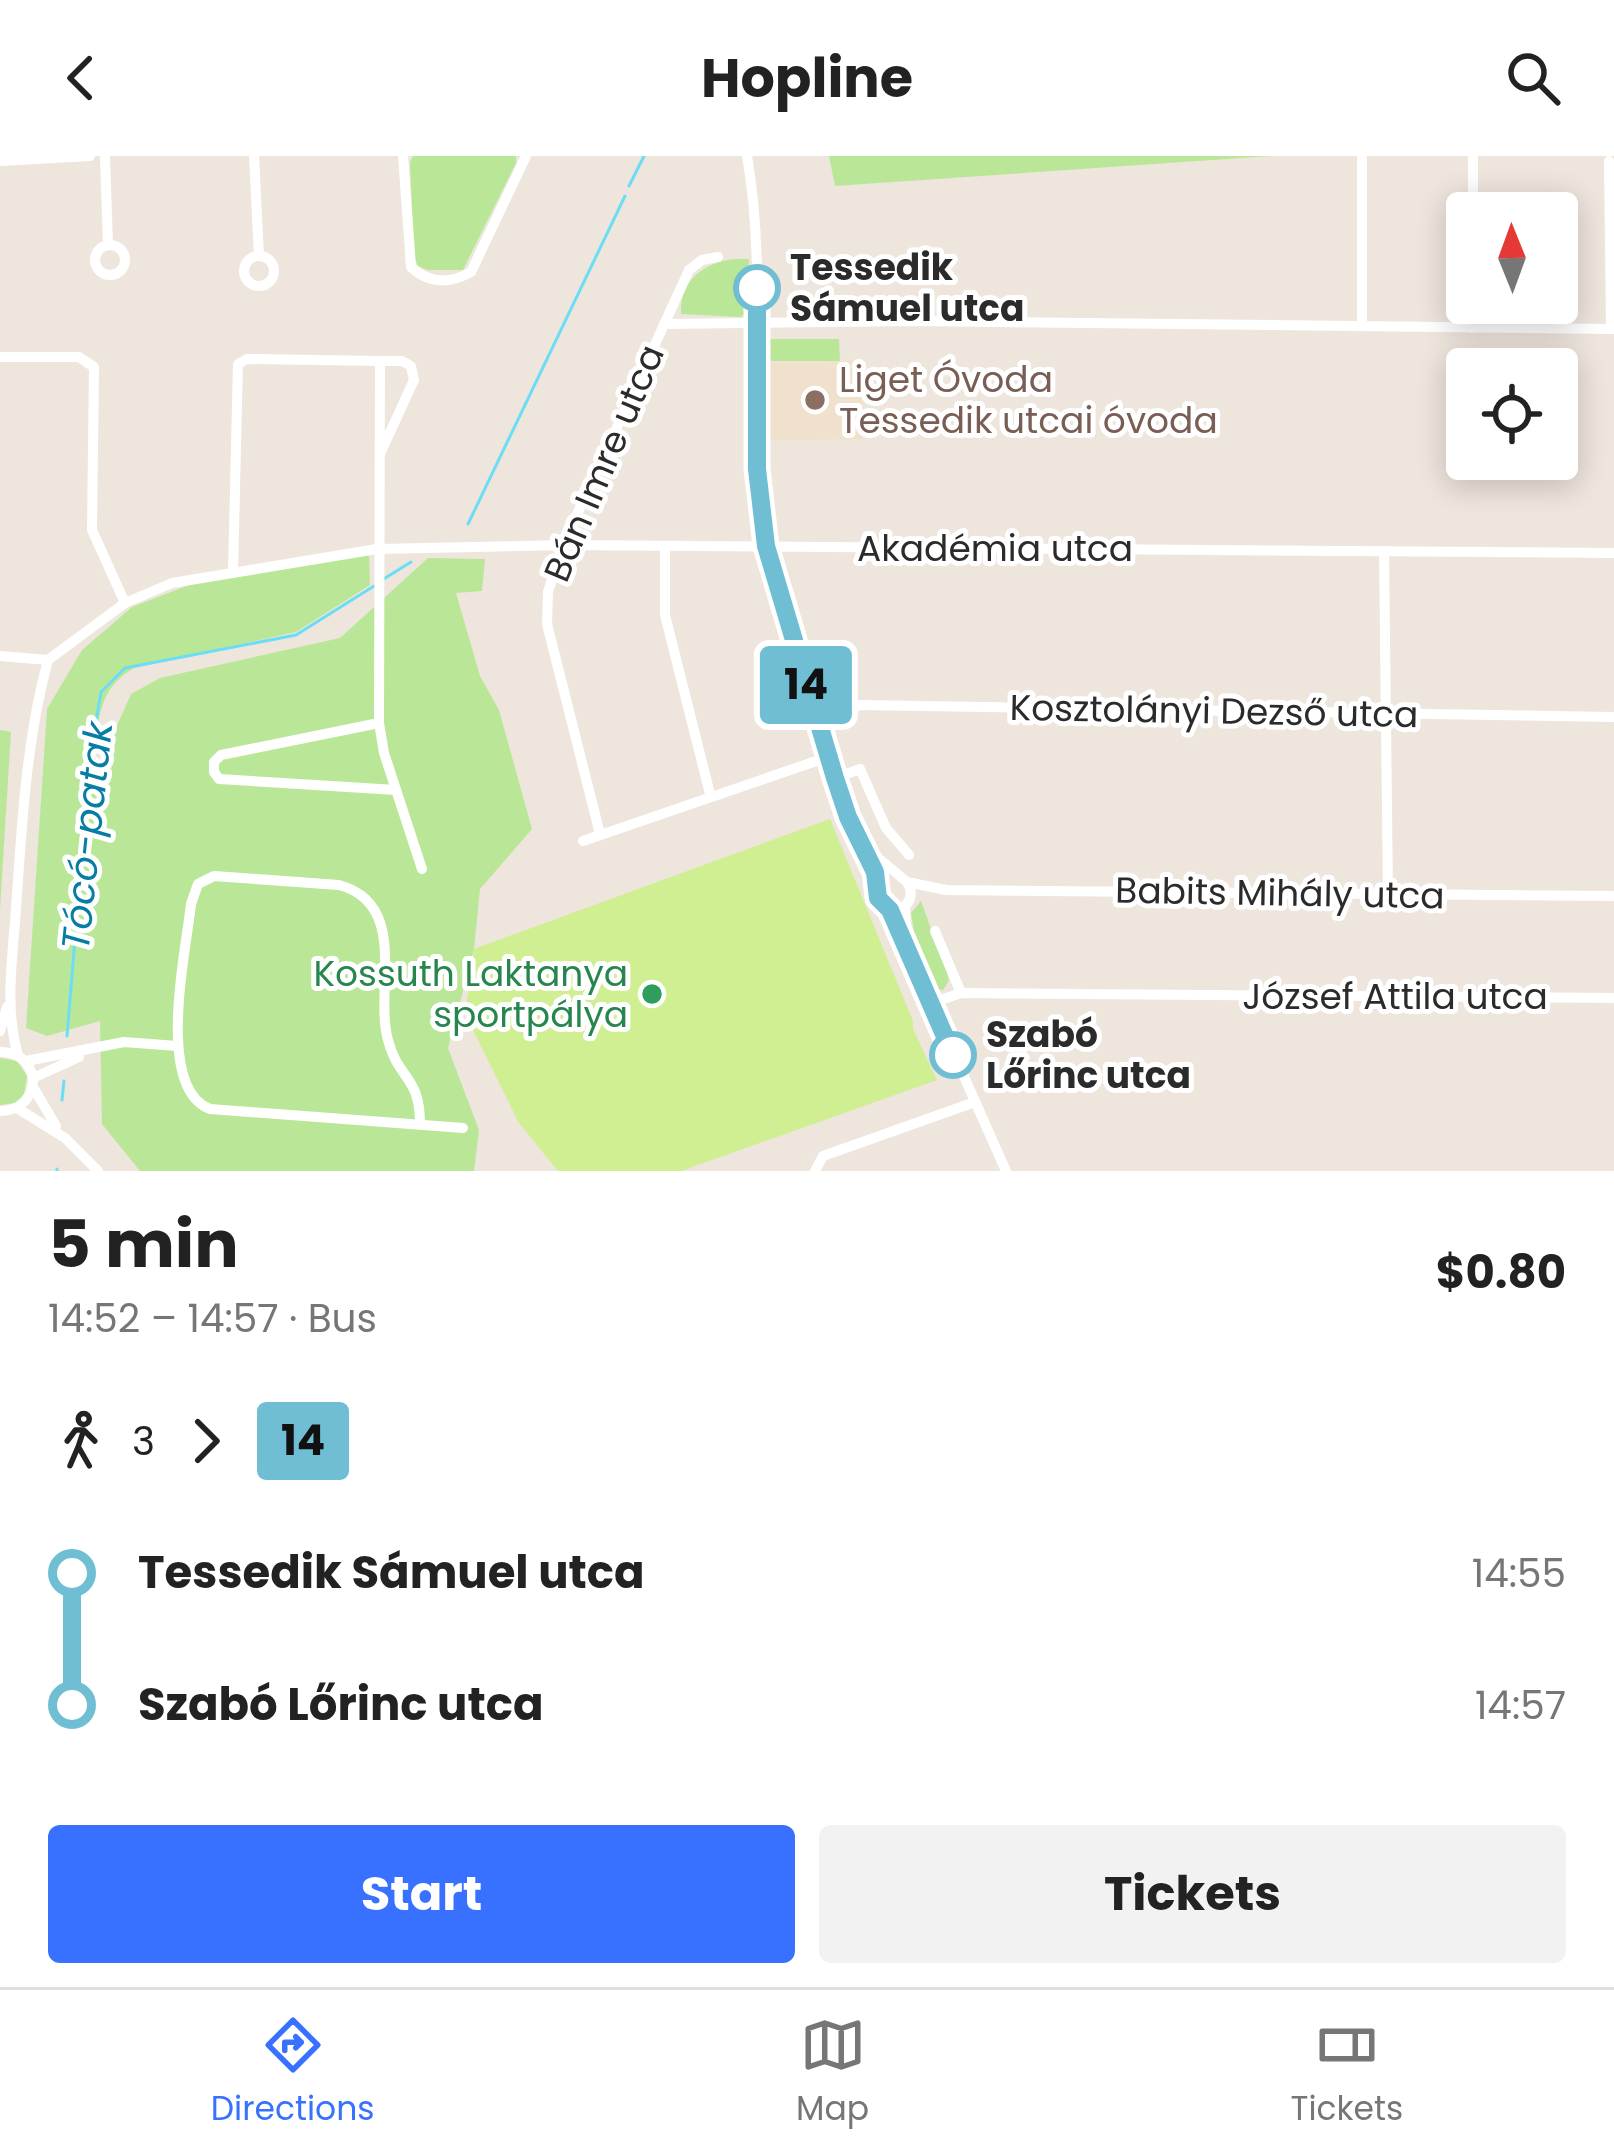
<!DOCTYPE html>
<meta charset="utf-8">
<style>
body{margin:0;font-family:Poppins,sans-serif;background:#f2f2f2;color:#222;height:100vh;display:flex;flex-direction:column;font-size:45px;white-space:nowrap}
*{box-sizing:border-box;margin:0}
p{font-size:39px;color:#767676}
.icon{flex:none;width:66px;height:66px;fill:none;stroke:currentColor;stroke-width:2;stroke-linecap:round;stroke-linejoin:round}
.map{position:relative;height:1015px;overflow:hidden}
.side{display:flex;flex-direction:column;background:#fff;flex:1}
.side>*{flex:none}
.badge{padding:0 24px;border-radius:9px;font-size:42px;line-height:78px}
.needle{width:78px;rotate:359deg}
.fabs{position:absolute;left:1446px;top:36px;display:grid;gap:24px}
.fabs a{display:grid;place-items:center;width:132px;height:132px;border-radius:12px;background:#fff;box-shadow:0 6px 30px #0003;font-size:60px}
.map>.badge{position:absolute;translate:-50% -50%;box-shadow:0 0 0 6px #fff}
.legs{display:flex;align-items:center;gap:18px;height:132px;padding:0 48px;font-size:39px}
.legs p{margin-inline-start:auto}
.headline{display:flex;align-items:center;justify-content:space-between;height:204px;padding:0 48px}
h1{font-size:66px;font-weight:700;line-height:90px}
.cta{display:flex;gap:24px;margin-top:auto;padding:24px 48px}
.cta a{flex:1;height:138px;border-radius:12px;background:#3871ff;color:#fff;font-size:48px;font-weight:700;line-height:138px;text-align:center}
.cta a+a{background:#f2f2f2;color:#222}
ul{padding:0 48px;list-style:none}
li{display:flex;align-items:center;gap:42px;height:132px;font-size:45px}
li i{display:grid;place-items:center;width:18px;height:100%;margin:0 15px;background:currentColor}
li i::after{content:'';width:30px;height:30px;margin:-15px;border:9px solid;border-radius:50%;background:#fff}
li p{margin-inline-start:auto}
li:first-child i{background:linear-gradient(#0000 50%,currentColor 0)}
li:last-child i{background:linear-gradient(currentColor 50%,#0000 0)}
header{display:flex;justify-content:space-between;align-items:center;height:156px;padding:0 48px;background:#fff;font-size:54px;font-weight:700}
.dock{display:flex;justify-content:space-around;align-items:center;height:168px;border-top:3px solid #e0e0e0;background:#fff;font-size:33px;color:#767676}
.dock a{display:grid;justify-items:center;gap:6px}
.dock .on{color:#3871ff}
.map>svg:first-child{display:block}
</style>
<header><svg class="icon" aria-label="back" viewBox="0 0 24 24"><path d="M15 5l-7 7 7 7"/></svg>Hopline<svg class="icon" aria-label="search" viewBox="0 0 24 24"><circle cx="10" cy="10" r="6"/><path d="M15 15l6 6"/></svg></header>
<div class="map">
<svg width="1614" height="1015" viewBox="0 0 1614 1015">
<rect width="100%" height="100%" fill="#eee5dd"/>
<!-- education -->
<polygon fill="#f0e1cc" points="862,205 863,283 768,284 767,206"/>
<!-- green -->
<g fill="#bae797">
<polygon points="413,0 516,0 516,7 463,114 428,114 418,110 414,101 410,6"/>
<polygon points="829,0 1270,0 835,30"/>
<path d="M735,103H749L747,158L740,161L681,158C679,125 704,106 735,103Z"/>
<polygon points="769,183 839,183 840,205 769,205"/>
<path d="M369,398L370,429L296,476L134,512C89,537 100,584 91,628L131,538L160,522L340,482L428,402L485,403L482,435L456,437L480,520L499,554L532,673L480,733L474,793L448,892L479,974L474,1015H140L102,968L100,865L47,880L26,872L47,553L82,494L132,451L207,422Z"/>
<polygon points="0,574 11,576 0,753"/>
<polygon points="921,745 947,817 949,824 943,834 929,832 921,818 911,757"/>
<polygon points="0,902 17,905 27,920 24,939 15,947 0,949"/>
</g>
<!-- pitch -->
<polygon fill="#d0ee92" points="830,663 913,865 913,873 937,924 681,1015 558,1015 519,967 465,858 474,793"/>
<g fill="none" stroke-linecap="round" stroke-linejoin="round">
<!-- stream -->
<g stroke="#6bddf4" stroke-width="3">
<polyline points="629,30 644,0"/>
<polyline points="468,368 625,40"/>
<polyline points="382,424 411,406"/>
<polyline points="67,880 90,600 101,536 125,512 296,479 374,430"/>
<polyline points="62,944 64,925"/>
<polyline points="57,1015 57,1013"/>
</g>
<!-- street -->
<g stroke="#fff" stroke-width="10">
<polyline points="105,0 108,89"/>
<polyline points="254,0 259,100"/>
<path d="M403,0L411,111C429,128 450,128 471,116L526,0"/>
<path d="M747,0C765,103 753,207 757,311C760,388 785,461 808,534C824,587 839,639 864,689C874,708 873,743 890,754L1006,1015"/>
<polyline points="0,5 90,0"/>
<polyline points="1609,5 1611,173"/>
<polyline points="1473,57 1473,2"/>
<circle cx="110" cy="104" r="15"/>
<circle cx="259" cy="115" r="15"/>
<polyline points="664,168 918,165 1614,173"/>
<polyline points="1362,170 1362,2"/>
<polyline points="1472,172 1472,147"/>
<polyline points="0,201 79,201 94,211 92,374 125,447"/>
<polyline points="380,205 402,205 411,210 414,224 380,298"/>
<polyline points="665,392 665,459 710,638"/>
<polyline points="1384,395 1388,739"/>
<polyline points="233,416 238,208 247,203 380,205 379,567 384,597 422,713"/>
<polyline points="0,500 48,504 125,447 172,427 377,393 563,389 1614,397"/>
<polyline points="818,565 859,549 1614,561"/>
<polyline points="379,567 221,599 214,606 214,616 219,623 396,634"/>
<polyline points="835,622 860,613 886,672 909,699"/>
<polyline points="600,678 547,468 548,436 563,389 689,114 702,104 718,101"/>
<polyline points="583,685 828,601"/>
<polyline points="871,696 907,726 946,734 1614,740"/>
<polyline points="905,751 907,786"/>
<path d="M890,754C907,755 916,741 907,726"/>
<polyline points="935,775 961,837"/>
<polyline points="929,848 961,837 1614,842"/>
<polyline points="0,875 7,851"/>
<path d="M0,896C18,896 29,905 33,922C33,942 20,955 0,955"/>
<path d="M18,899C4,851 13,800 16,752C22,668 26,585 48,504"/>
<polyline points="26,905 124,886 177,890"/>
<polyline points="33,922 79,901"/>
<polyline points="33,931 56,970"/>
<polyline points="17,952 65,982 98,1015"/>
<path d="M420,968C420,919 398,924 388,884C374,835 410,748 339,729L214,720L198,728L191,748C186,796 155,932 210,953L463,972"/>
<polyline points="815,1015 823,1000 975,946"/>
</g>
</g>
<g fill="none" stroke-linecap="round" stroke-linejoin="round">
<defs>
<polyline id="line-1" points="757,132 757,313 766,390 835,622 848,661 875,716 878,742 890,754 953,899"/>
</defs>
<!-- line-1 casing -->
<use href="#line-1" stroke="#fff" stroke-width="27"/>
<!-- line-1 -->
<use href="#line-1" stroke="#6fbed4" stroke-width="18"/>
</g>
<!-- markers -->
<g fill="#fff" stroke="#6fbed4" stroke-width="6">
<circle cx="757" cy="132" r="21"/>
<circle cx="953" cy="899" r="21"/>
</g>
<circle fill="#8d6e63" stroke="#fff" stroke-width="4.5" cx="815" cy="244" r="12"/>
<circle fill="#2e9e5b" stroke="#fff" stroke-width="4.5" cx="652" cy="838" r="12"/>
<g text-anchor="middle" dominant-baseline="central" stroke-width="10" stroke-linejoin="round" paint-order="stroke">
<!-- stop labels -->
<g font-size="36" font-weight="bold" fill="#2b2b2b" stroke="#fff" text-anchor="start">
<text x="790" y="111">Tessedik<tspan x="790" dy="41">Sámuel utca</tspan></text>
<text x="986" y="878">Szabó<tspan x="986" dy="41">Lőrinc utca</tspan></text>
</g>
<!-- education labels -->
<g font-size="36" fill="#785e54" stroke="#fff" text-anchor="start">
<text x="839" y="223">Liget Óvoda<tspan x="839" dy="41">Tessedik utcai óvoda</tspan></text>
</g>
<!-- street labels -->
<g font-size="36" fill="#2b2b2b" stroke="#fff">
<text transform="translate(604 307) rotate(-67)">Bán Imre utca</text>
<text x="995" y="392">Akadémia utca</text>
<text transform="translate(1214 555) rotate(1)">Kosztolányi Dezső utca</text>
<text transform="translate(1280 737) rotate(1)">Babits Mihály utca</text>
<text x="1395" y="840">József Attila utca</text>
</g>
<!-- leisure labels -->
<g font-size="36" fill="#27864d" stroke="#fff" text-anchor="end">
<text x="628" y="817">Kossuth Laktanya<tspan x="628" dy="41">sportpálya</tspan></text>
</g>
<!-- water labels -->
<g font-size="39" font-style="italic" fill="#077da3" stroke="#fff">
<text transform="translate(87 680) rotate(-84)">Tócó-patak</text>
</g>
</g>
</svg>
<div class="fabs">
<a><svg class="needle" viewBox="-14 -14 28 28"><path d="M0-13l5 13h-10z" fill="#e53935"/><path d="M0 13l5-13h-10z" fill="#767676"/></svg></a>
<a><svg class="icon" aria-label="locate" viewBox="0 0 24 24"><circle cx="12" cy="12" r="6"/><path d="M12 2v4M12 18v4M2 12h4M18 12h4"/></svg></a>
</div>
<b class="badge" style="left:806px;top:529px;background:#6fbed4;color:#111">14</b>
</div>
<section class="side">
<div class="headline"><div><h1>5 min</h1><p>14:52 – 14:57 · Bus</p></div><b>$0.80</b></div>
<div class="legs"><svg class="icon" aria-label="walk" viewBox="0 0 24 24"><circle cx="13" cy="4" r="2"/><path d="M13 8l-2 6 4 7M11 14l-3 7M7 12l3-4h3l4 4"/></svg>3<svg class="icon" aria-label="forward" viewBox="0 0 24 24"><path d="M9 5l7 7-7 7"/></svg><b class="badge" style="background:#6fbed4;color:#111">14</b></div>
<ul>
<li><i style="color:#6fbed4"></i><b>Tessedik Sámuel utca</b><p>14:55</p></li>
<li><i style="color:#6fbed4"></i><b>Szabó Lőrinc utca</b><p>14:57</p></li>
</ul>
<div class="cta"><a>Start</a><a>Tickets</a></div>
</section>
<nav class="dock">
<a class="on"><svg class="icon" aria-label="directions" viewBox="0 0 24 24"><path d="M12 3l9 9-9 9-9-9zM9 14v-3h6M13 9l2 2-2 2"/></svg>Directions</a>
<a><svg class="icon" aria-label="map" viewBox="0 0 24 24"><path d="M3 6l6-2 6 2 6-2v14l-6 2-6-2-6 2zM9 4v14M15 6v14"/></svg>Map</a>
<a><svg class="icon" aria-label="tickets" viewBox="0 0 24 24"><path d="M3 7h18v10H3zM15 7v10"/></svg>Tickets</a>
</nav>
